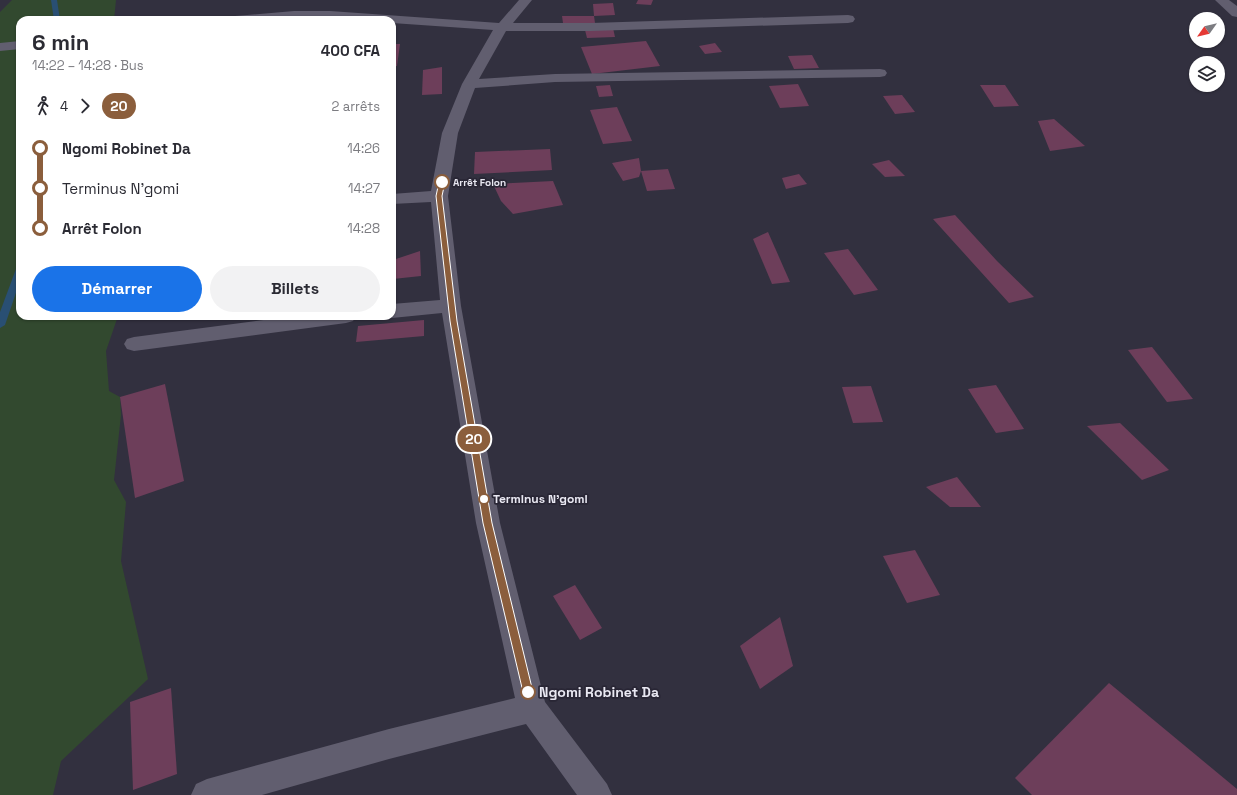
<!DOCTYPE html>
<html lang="fr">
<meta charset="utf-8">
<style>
body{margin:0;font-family:"Space Grotesk",sans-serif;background:#f2f2f3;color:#2b2b33;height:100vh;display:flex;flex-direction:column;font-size:15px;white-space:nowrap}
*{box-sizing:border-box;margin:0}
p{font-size:13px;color:#7c7c81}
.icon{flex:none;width:22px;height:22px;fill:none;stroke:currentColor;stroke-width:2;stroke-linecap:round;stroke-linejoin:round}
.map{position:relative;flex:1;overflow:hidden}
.details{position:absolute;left:16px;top:16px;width:380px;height:304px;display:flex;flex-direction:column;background:#fff;border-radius:12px;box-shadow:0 1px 3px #0004}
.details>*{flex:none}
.badge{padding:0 8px;border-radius:13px;font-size:14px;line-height:26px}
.needle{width:26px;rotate:236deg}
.tools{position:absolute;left:1189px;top:12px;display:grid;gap:8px}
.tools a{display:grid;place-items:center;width:36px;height:36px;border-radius:50%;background:#fff;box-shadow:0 1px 3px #0004;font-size:20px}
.map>.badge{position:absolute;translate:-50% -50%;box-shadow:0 0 0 2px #fff}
.legs{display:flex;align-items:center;gap:6px;height:44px;padding:0 16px;font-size:13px}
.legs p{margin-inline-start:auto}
.head{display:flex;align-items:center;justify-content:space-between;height:68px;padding:0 16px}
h1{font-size:22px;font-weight:700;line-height:30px}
.action{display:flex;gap:8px;margin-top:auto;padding:8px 16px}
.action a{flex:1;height:46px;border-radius:24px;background:#1a73e8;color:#fff;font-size:16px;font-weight:700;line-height:46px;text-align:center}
.action a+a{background:#f2f2f3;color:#2b2b33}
ul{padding:0 16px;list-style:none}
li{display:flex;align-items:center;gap:14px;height:40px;font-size:15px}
li i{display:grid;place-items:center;width:6px;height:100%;margin:0 5px;background:currentColor}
li i::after{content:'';width:10px;height:10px;margin:-5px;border:3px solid;border-radius:50%;background:#fff}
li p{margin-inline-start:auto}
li:first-child i{background:linear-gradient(#0000 50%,currentColor 0)}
li:last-child i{background:linear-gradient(currentColor 50%,#0000 0)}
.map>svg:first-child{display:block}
</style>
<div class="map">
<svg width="1237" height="795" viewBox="0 0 1237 795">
<rect width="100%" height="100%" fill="#32303f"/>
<!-- green -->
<polygon fill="#32492f" points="12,0 116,0 114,20 20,20 20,316 118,316 106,351 109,391 120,397 121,415 114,480 126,502 121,561 148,679 61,761 53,795 0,795 0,12"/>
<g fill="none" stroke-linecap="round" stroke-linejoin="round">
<!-- stream -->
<g fill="#294f73" fill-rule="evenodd">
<polygon points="51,0 57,0 60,20 54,20"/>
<polygon points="20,266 20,281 5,325 0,328 0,312 16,269"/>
</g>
</g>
<!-- building -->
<g fill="#6d3e5a">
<polygon points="638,0 653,0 651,5 636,4"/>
<polygon points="613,3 615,15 594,16 595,23 563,23 562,16 594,16 593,4"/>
<polygon points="613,28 615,37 587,38 585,30"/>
<polygon points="646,41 660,66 592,74 581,47"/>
<polygon points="715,43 722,52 705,54 699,46"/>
<polygon points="392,44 400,44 397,66 392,67"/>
<polygon points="812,55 819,68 794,69 788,56"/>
<polygon points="442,67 442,94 422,95 423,70"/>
<polygon points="798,84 809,106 780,108 769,86"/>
<polygon points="610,85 613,96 599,97 596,86"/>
<polygon points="980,85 1005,85 1019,106 994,107"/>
<polygon points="902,95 915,112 895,114 883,96"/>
<polygon points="617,107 632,141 603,144 590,110"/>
<polygon points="1054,119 1085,146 1050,151 1038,121"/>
<polygon points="550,149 552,170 474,174 475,152"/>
<polygon points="639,158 641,171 668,169 675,189 647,191 641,171 639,177 623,181 612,163"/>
<polygon points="889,160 905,176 885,177 872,164"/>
<polygon points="799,174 807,184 786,189 782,178"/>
<polygon points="553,181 563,205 513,214 501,201 493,184"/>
<polygon points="955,215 997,261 1034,297 1009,303 933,219"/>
<polygon points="768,232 790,282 772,284 753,239"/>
<polygon points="848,249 878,290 854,295 824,253"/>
<polygon points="420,251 421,276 393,279 393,260"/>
<polygon points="424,320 424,336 356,342 358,326"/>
<polygon points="1152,347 1193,399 1167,402 1128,350"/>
<polygon points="165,384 184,481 135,498 120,397"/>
<polygon points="996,385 1024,429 996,433 968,389"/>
<polygon points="871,386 883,422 853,423 842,387"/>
<polygon points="1120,423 1169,470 1142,480 1087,426"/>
<polygon points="957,477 981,507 950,507 926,487"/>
<polygon points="915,550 940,595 907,603 883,556"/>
<polygon points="575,585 602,628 580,640 553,596"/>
<polygon points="780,617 793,666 760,689 740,646"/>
<polygon points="1109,683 1237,789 1237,795 1032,795 1015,778"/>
<polygon points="171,688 177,774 133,790 130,702"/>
</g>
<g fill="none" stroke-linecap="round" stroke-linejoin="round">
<!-- minor -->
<g fill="#615e6f" fill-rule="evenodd">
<polygon points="519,0 532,0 513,23 591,23 848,15 853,16 855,19 853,22 848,23 591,31 506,31 479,79 555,74 880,69 885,70 887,73 885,76 880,77 555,82 475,88 458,133 448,196 461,306 500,523 545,702 607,784 612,795 577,795 526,724 389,759 262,795 191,795 196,784 207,779 389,729 515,698 476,523 442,313 392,318 386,316 392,316 392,304 440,300 431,202 392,204 392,194 431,191 442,133 462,84 493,30 392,23 392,20 228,20 230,17 235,16 294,11 330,11 499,23"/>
<polygon points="1215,0 1229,0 1237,6 1237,17 1232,16"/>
<polygon points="20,41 20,49 0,51 0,43"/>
<polygon points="294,316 356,316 353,321 346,323 134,351 127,349 124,344 127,339 134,337"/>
</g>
</g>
<!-- line-1 -->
<polygon fill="#8b5e3c" stroke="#fff" points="442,180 445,182 442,196 457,321 492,523 533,692 532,696 528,697 524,696 523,692 483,523 450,321 436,196 439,182"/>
<!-- markers -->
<g fill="#fff" stroke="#8b5e3c" stroke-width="2">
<circle cx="442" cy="182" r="7"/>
<circle cx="484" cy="499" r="5"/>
<circle cx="528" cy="692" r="7"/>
</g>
<g text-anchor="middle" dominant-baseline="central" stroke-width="3.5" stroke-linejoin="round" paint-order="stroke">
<!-- far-stop labels -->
<g font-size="10" font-weight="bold" fill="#e9e8f2" stroke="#292635" text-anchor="start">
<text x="453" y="182">Arrêt Folon</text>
</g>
<!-- stop labels -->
<g font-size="12" font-weight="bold" fill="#e9e8f2" stroke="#292635" text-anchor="start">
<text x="493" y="499">Terminus N'gomi</text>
</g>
<!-- near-stop labels -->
<g font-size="14" font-weight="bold" fill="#e9e8f2" stroke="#292635" text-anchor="start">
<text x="539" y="692">Ngomi Robinet Da</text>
</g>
</g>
</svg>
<div class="tools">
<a><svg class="needle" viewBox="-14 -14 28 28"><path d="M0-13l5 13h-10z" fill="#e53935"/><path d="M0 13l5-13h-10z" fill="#7c7c81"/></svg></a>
<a><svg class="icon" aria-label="layers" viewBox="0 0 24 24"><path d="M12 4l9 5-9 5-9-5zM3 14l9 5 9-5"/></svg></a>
</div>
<b class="badge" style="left:474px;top:439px;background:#8b5e3c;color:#fff">20</b>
<section class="details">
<div class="head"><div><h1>6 min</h1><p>14:22 – 14:28 · Bus</p></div><b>400 CFA</b></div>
<div class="legs"><svg class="icon" aria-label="walk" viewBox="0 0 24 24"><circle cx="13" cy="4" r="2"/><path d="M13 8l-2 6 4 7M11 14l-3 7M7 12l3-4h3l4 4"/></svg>4<svg class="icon" aria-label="forward" viewBox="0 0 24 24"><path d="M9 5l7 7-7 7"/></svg><b class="badge" style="background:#8b5e3c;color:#fff">20</b><p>2 arrêts</p></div>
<ul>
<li><i style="color:#8b5e3c"></i><b>Ngomi Robinet Da</b><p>14:26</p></li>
<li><i style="color:#8b5e3c"></i><span>Terminus N'gomi</span><p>14:27</p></li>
<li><i style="color:#8b5e3c"></i><b>Arrêt Folon</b><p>14:28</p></li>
</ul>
<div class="action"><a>Démarrer</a><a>Billets</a></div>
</section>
</div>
